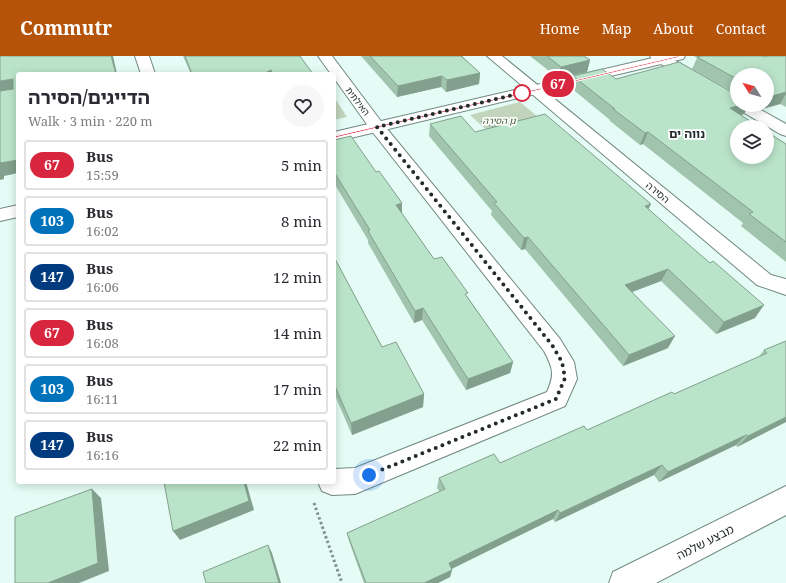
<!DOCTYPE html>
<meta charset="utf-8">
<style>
body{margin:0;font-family:"Noto Serif","Noto Sans Hebrew",serif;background:#f7f7f7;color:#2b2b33;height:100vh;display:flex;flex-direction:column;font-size:15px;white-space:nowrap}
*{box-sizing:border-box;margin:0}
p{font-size:13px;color:#7c7c81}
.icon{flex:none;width:22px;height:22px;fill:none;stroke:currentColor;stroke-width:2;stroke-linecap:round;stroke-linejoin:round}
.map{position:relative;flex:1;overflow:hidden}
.side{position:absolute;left:16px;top:16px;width:320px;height:412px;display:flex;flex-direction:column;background:#fff;border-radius:4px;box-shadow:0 2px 10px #0003}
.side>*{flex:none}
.badge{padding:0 8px;border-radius:13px;font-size:14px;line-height:26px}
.needle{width:26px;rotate:307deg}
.controls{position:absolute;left:730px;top:12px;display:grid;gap:8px}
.controls a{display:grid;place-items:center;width:44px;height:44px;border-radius:50%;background:#fff;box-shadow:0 2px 10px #0003;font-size:20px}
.you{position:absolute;width:20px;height:20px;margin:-10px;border:3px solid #fff;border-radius:50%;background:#1a73e8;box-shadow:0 0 0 6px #1a73e833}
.map>.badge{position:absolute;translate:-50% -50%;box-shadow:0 0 0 2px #fff}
.round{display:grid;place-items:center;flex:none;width:42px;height:42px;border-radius:21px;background:#f7f7f7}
.summary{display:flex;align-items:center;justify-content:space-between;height:68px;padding:0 12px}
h1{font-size:19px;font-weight:700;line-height:30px}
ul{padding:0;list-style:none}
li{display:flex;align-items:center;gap:12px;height:50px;margin:0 8px 6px;padding:0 4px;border:2px solid #e1e1e2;border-radius:4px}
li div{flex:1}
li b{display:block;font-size:15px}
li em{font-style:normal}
li .badge{min-width:44px;font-weight:700;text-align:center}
header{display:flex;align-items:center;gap:24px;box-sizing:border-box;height:56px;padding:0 20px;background:#b45309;color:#fff}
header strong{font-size:19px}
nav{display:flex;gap:22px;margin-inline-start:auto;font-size:14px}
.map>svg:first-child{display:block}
</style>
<header>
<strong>Commutr</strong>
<nav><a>Home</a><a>Map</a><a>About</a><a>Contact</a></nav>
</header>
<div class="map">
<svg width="786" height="527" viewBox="0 0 786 527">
<rect width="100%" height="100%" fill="#e4fcf5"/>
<!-- green -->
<g fill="#c2d4bc">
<polygon points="334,41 347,61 334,64"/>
<polygon points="520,46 543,65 492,79 470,59"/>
</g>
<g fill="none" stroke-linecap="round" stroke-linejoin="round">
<defs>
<g id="street">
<path d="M318,0H332L383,68L560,283L574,306L577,323L565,350L355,438L332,439L322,435L318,426H334V413L355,412L547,336C555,318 553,312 544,295L371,74L334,22V18H331Z"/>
<polygon points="487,0 502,0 771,219 786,223 786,239 757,229"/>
<polygon points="650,0 667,0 737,40 737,49 752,49 786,68 786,80 780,78 736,52 734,50 652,3"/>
<polygon points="786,430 786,459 656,527 609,527 613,516"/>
</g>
<g id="secondary">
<polygon points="135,0 149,0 155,18 141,18"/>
<polygon points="661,0 685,0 683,3 678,4 334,86 334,76"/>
<polygon points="18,149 18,161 0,165 0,153"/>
</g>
</defs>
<!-- street casing -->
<use href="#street" stroke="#728882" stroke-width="2"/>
<!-- secondary casing -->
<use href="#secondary" stroke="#728882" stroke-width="2"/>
<!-- path-far1 -->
<polyline stroke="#81918d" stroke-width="1.5" stroke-dasharray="1.5 1.5" stroke-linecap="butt" points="481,65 487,69 497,71"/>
<!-- path -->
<polyline stroke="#81918d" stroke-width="3" stroke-dasharray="2.5 2.5" stroke-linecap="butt" points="314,447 342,527"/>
<!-- street -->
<use href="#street" fill="#fff" fill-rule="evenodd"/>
<!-- secondary -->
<use href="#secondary" fill="#fff" fill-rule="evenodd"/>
</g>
<!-- wall -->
<g fill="#a0c4ad">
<polygon points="183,0 300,0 313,18 191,18"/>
<polygon points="361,0 463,0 463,1 480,17 479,28 446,36 441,31 397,41"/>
<polygon points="530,0 584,0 590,4 587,16 558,22"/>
<polygon points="694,0 762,0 764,1 786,0 786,51 780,48 762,53 755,49 767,49 767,19 737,19 737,38 692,13 697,2"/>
<polygon points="573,20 616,23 744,58 741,59 786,88 786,206 741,170 743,167 643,88 640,89 610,65 610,64 570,31"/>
<polygon points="430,68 475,76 649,153 755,262 716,278 661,225 632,236 668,292 623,310 525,193 521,194 491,159 492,155 429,80"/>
<polygon points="334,84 376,116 402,147 402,157 434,203 467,240 513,306 510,317 466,334 422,264 414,267 368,187 368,184 334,127"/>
<polygon points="334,201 382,291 424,338 423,351 352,379 334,337"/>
<polygon points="786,285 786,366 737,391 736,389 659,426 654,419 555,466 553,463 452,513 452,514 450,521 438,527 364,527 349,485 347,477 440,436 437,432 439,422 500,407 587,374 674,338 758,302 764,294"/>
</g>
<!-- shaded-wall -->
<g fill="#82a08d">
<polygon points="111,0 113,0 117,18 116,18"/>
<polygon points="590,4 587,16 558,22 561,11"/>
<polygon points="271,14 272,18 263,18"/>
<polygon points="480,17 479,28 446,36 447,24"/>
<polygon points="442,20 441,31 397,41 398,30"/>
<polygon points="13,23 18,33 0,38 0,25"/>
<polygon points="786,36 786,38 780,48 762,53 765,49 767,49 767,45 769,41"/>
<polygon points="741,49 749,49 744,58 724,64 730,52"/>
<polygon points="648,76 643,88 640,89 645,77"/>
<polygon points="18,104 18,117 4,120 4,123 0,124 0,107"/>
<polygon points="402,147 402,159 396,149"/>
<polygon points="651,148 645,160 645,150"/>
<polygon points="528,181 525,193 521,194 524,182"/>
<polygon points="668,213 661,225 619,241 625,229"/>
<polygon points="764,249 755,262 716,278 724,266"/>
<polygon points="423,252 422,264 414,267 415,255"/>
<polygon points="675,280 668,292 623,310 629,299"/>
<polygon points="513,306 510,317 466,334 468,323"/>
<polygon points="424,338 423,351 352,379 351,367"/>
<polygon points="786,361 786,366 737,391 748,380"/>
<polygon points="746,379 736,389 659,426 668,416"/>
<polygon points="662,409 654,419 555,466 560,457"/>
<polygon points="244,426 246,426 254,454 180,484 173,475"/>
<polygon points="92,433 101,442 109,515 79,527 48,527"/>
<polygon points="558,454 553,463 447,515 449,507"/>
<polygon points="268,489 272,497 281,527 279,527"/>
<polygon points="452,514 450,521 438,527 424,527"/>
</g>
<!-- building -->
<g fill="#bae4c9" stroke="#82a08d">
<polygon points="0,0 111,0 116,18 18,18 18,104 0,107 0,35 13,33 13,23 0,25"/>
<polygon points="185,0 300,0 313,18 273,18 271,14 263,18 192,18"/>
<polygon points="370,0 461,0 480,17 447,24 442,20 398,30"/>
<polygon points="547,0 584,0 590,4 561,11"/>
<polygon points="702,0 762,0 764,1 768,0 786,0 786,36 769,41 767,40 767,19 737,19 737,23 697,1"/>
<polygon points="679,6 737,39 737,49 741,49 730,52 759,71 737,71 737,101 767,101 767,76 786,88 786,186 749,158 753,156 648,76 645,77 613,53 615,53 573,20 602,13 616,23"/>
<polygon points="545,58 651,148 645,150 688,188 710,207 713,205 764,249 724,266 668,213 625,229 675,280 629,299 528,181 524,182 494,147 497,146 430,68 461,60 475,76"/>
<polygon points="351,80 376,116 379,115 402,147 396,149 434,203 442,201 468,237 465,238 513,306 468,323 423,252 415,255 368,175 370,174 334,116 334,84"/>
<polygon points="334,201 382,291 396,286 424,338 351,367 334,328"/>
<polygon points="786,285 786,361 748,380 746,379 668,416 662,409 560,457 558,454 449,507 452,514 424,527 366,527 347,477 445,433 439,422 494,398 500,407 584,370 587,374 672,336 674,338 767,297 764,294"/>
<polygon points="164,426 244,426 249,445 173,475"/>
<polygon points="92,433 98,507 48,527 15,527 15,461"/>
<polygon points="268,489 279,527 206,527 203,516"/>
</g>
<!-- line -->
<polygon fill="#d7263d" stroke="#fff" points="678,0 680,1 334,82 331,81"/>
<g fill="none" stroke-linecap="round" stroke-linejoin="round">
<!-- walk -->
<polyline stroke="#222b29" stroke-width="4" stroke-dasharray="0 7.2" points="369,419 556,343 565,322 562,306 552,289 377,71 522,37"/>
</g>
<!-- markers -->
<circle fill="#fff" stroke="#d7263d" stroke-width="2" cx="522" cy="37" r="8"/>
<g text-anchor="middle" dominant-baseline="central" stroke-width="3.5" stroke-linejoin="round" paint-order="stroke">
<!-- far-street labels -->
<g font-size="9" fill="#222b29" stroke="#fff">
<text transform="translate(358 45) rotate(53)">האילתית</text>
</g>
<!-- far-park labels -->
<g font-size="9" font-style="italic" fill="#294b1a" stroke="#fff">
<text x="499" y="64">גן הסירה</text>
</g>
<!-- street labels -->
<g font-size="10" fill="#222b29" stroke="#fff">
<text transform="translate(658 136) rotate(40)">הסירה</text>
</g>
<!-- far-district labels -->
<g font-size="12" font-weight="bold" fill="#222b29" stroke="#fff">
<text x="687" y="77">נווה ים</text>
</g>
<!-- near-street labels -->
<g font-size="12" fill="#222b29" stroke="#fff">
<text transform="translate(705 486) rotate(-27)">מבצע שלמה</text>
</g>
</g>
</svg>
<div class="controls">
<a><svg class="needle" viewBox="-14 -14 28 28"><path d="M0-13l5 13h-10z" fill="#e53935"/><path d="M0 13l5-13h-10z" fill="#7c7c81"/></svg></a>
<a><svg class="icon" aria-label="layers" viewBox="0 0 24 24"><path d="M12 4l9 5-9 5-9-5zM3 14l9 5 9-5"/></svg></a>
</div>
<div class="you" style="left:369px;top:419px"></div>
<b class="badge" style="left:558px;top:28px;background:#d7263d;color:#fff">67</b>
<section class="side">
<div class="summary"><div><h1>הדייגים/הסירה</h1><p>Walk · 3 min · 220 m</p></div><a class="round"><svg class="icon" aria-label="heart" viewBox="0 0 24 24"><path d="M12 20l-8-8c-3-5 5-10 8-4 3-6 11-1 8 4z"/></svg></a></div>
<ul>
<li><span class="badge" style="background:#d7263d;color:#fff">67</span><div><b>Bus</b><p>15:59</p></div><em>5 min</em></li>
<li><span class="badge" style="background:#0072bc;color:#fff">103</span><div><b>Bus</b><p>16:02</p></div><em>8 min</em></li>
<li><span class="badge" style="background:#003b80;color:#fff">147</span><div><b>Bus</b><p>16:06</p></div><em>12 min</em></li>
<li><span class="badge" style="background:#d7263d;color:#fff">67</span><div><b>Bus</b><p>16:08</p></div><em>14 min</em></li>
<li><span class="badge" style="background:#0072bc;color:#fff">103</span><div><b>Bus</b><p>16:11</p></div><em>17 min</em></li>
<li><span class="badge" style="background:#003b80;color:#fff">147</span><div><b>Bus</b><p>16:16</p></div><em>22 min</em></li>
</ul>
</section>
</div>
